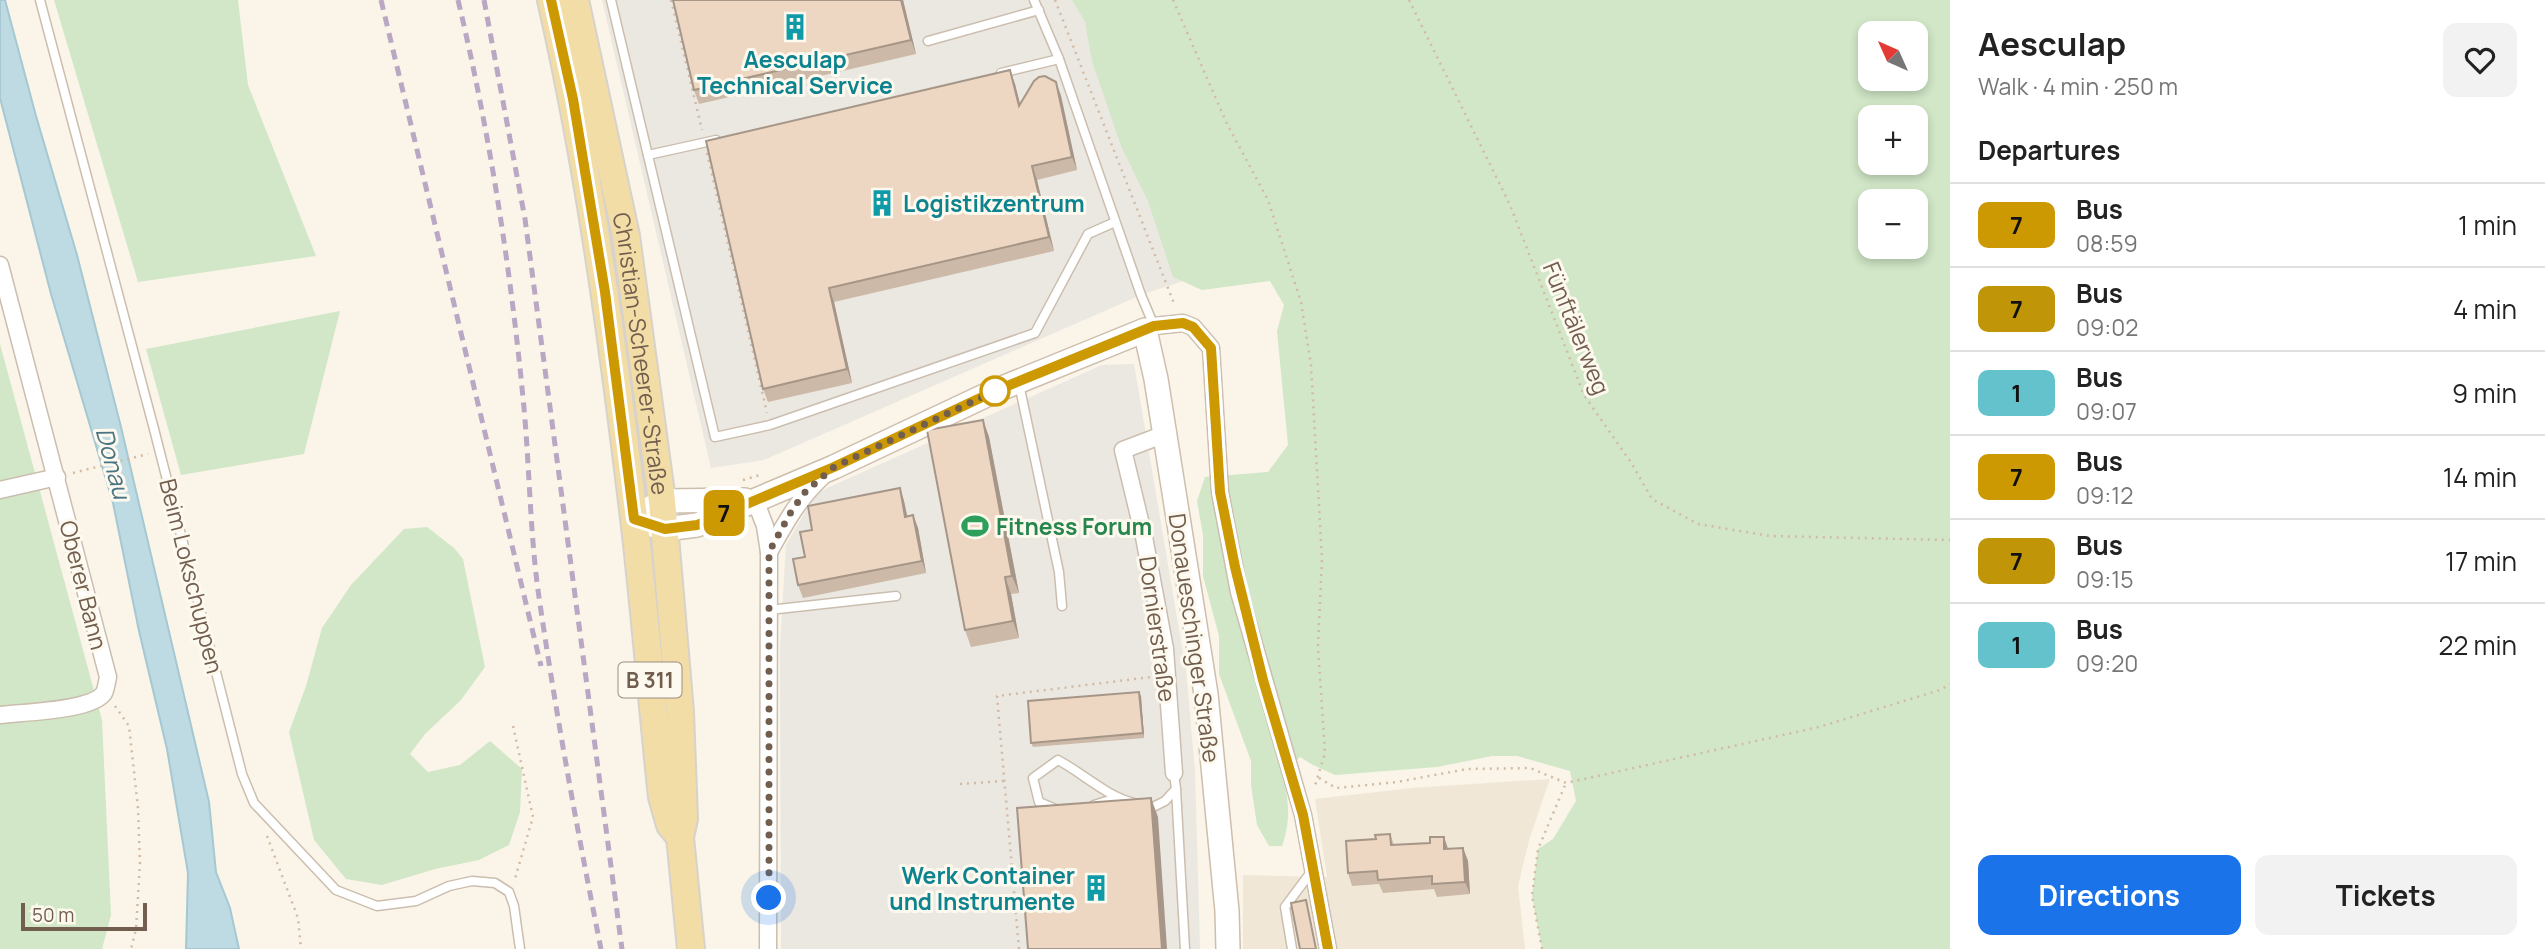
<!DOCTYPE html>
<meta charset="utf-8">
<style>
body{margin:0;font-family:Manrope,sans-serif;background:#f2f2f2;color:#222;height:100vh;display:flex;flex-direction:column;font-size:26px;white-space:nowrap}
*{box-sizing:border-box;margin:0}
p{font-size:23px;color:#767676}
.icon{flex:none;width:38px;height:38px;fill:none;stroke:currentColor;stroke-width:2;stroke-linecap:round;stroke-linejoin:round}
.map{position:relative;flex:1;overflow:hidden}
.side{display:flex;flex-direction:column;background:#fff;width:595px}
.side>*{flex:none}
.badge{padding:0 14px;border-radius:10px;font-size:24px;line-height:46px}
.needle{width:46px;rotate:315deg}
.tools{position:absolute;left:1858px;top:21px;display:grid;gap:14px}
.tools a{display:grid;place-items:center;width:70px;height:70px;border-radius:14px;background:#fff;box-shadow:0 4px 10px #0003;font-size:35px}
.scale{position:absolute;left:21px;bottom:18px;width:126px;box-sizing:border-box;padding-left:7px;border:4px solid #725e4e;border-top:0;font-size:19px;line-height:24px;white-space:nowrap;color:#725e4e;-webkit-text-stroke:5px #fdf9ee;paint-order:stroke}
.you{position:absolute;width:35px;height:35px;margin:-18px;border:5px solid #fff;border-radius:50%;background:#1a73e8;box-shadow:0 0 0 10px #1a73e833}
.map>.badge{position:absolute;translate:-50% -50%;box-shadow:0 0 0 4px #fff}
h2{padding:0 28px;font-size:26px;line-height:63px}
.round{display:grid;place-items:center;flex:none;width:74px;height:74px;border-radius:14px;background:#f2f2f2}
.overview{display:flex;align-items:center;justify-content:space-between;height:119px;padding:0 28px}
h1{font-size:33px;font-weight:700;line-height:52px}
.primary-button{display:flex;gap:14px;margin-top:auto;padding:14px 28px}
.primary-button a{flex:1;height:80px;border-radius:14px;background:#1a73e8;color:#fff;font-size:28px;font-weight:700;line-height:80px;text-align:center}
.primary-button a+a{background:#f2f2f2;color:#222}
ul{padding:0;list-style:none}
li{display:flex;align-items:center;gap:21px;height:84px;padding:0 28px;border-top:2px solid #e0e0e0}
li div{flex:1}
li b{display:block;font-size:26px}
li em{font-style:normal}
li .badge{min-width:77px;font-weight:700;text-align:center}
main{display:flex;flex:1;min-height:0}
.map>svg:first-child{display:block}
</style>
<main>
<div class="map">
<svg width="1950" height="949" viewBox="0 0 1950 949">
<rect width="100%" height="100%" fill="#faf5e8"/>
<!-- residential -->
<polygon fill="#f1e7d7" points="1550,779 1530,837 1518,886 1525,949 1243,949 1243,875 1327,877 1315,799 1412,788"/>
<!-- industrial -->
<g fill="#ebe7e1">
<polygon points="602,0 1092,0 1186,280 1141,295 764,460 711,468"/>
<polygon points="1134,364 1186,671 1195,771 1200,949 781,949 780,645 786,545 816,493 1102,365"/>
</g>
<!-- green -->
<g fill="#d1e7c7" fill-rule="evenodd">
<polygon points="54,0 238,0 248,85 316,256 138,282"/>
<path d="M1072,0H1950V949H1542L1532,896L1538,849L1553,839L1576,801L1570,771L1517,756H1492L1437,767L1335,775L1313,765L1300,757L1283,775C1289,801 1291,821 1282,846H1269L1257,825L1251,785V761L1219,674V636L1203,576V535L1197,501L1205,477L1268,472L1288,445L1277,331L1284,305L1270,281L1202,290L1173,277L1148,201L1121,146L1092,61L1085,22ZM1871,33H1916V79H1871ZM1871,117H1916V163H1871ZM1871,201H1916V247H1871Z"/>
<polygon points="340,311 304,454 181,475 146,349"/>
<polygon points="0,344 102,720 111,915 102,949 0,949"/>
<polygon points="427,527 454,548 463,559 485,667 461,700 425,734 410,754 428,772 460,765 490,741 522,769 520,812 509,845 479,860 435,869 382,885 346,879 314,840 289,732 306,686 322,628 351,585 404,529"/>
</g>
<!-- water -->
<polygon fill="#bedae2" stroke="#a5c8d3" stroke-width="2" points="0,0 5,0 36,116 77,255 121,427 209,802 216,872 230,908 239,949 186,949 188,873 167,749 139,631 113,503 51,294 0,98"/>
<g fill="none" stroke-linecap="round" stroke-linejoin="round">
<defs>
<g id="lane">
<polyline points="40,0 154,429 242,774 254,803 336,890 377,906 416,901 449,886 472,881 495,883 509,892 514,906 520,949"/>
<polyline points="611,0 715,437 770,425 1035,333 1088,234 1115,222"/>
<polyline points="1034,0 1059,59 1141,295 1154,326"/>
<polyline points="928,41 1039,10"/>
<polyline points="1001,73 1059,59"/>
<polyline points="648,155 716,140"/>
<polyline points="1019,384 1059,572 1062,606"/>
<polyline points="769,610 896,596"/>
<polyline points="1176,789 1185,949"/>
<polyline points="1094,805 1116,798"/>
<polyline points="1147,807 1151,808 1165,801 1176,789 1174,773"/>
<path d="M1058,810L1039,802L1033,778L1058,760C1084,774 1106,796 1134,803"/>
<polyline points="1292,949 1285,907 1311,872"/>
</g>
<g id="street">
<path d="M0,265L108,677C107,682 106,689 104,693C92,711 22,712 0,715"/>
<polyline points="1145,330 1154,326 1183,323 1193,327 1211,348 1220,492 1239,592 1303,815 1328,949"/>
<polyline points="1165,434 1123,450 1144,537 1165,649 1174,773"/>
<polyline points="0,490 57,477"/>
<polyline points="755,500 765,526 769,552 768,949"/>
<path d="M769,552C785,524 798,499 822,477"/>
</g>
<g id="secondary">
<polyline points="649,509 662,501 745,500"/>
<polyline points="634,519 665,529 697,525 834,467 995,391 1145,330 1156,379 1206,694 1227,911 1228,949"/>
</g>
<g id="primary">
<path d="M551,0C590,171 613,344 634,518C645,611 652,704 662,797L670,825L680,837"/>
<path id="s1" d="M575,0L626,236L662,501L680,712L684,819L680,837L691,949"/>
</g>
</defs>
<!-- lane casing -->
<use href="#lane" stroke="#cbbeaf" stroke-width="11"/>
<!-- street casing -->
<use href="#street" stroke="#cbbeaf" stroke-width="19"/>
<!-- secondary casing -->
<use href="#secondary" stroke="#cebeac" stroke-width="26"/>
<!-- primary casing -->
<use href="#primary" stroke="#d8d2cd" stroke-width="30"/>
<!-- path -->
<g stroke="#d2bba5" stroke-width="2.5" stroke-dasharray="2 5" stroke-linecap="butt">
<polyline points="671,0 702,130"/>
<polyline points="1055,0 1175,306"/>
<polyline points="1173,0 1227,124 1268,200 1301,302 1311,365 1322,559 1318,646 1325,753 1314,789"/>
<polyline points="1409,0 1510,205 1584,395 1632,464 1652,499 1698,524 1770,536 1950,540"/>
<polyline points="707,153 767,413"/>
<polyline points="73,473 148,454"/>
<polyline points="743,480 760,475"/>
<polyline points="731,533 748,530"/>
<polyline points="115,706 129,726 138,808 140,864 136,929 131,949"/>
<polyline points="513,726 533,817 514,882"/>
<polyline points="1319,778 1336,788 1397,782 1467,769 1530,768 1566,783 1819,727 1940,690 1950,684"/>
<polyline points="960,784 1004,781"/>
<polyline points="267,836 298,918 301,949"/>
<polyline points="1019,949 997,696 1151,677"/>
<polyline points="1542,949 1532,896 1538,849 1566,783"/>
</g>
<!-- lane -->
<use href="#lane" stroke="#fff" stroke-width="8"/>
<!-- street -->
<use href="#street" stroke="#fff" stroke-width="16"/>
<!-- secondary -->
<use href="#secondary" stroke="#fff" stroke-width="23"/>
<!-- primary -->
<use href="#primary" stroke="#f2dda7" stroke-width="26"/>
<!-- rail -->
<g stroke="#b9a7c3" stroke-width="5" stroke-dasharray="10 7" stroke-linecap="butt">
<polyline points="381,0 541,666"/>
<path d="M458,0C490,134 511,271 524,408C530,474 530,539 540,604C557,720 578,834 601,949"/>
<polyline points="484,0 525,219 622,949"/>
</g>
</g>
<!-- wall -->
<g fill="#ccb9a7">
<polygon points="903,0 916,54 699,104 694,90"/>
<polygon points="1056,82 1061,96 1077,170 1037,180 1054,251 834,302 852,383 768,402 763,389 706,141 1015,84 1020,104"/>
<polygon points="983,420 989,437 1019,593 1011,594 1019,638 971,647 965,630"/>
<polygon points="900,488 904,501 907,516 913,515 918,528 926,573 803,598 798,585 805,557"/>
<polygon points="1141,696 1144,738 1033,747 1031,743"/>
<polygon points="1390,834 1394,845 1430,843 1444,837 1448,849 1463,848 1468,861 1470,894 1437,897 1434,889 1383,893 1379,884 1352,886 1348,873 1376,839"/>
</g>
<!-- shaded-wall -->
<g fill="#a69688">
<polygon points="901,0 903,0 916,54 911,40"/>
<polygon points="1010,70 1015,84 1024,120 1019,106"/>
<polygon points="1056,82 1061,96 1077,170 1072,157"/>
<polygon points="1032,166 1037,180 1054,251 1049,237"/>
<polygon points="829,288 834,302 852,383 847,369"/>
<polygon points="983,420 989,437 1019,593 1012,576"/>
<polygon points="900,488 904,501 910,529 905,517"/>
<polygon points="913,515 918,528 926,573 922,561"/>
<polygon points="1005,577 1011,594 1019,638 1013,621"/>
<polygon points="1139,692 1141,696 1144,738 1143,733"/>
<polygon points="1151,798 1158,817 1167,949 1162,949"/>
<polygon points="1444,837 1448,849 1444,849"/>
<polygon points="1463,848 1468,861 1470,894 1465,882"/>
</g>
<!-- building -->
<g fill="#edd7c2" stroke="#a69688" stroke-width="2">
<polygon points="673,0 901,0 911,40 694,90"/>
<polygon points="1010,70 1019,106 1034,81 1039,77 1045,76 1056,82 1072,157 1032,166 1049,237 829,288 847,369 763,389 706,141"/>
<polygon points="983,420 1012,576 1005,577 1013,621 965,630 927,430"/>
<polygon points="900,488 905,517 913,515 922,561 798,585 793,559 805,557 800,532 812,530 808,506"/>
<polygon points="1139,692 1143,733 1031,743 1028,701"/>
<polygon points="1151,798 1162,949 1028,949 1017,808"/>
<polygon points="1390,834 1391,845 1430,843 1430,837 1444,837 1444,849 1463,848 1465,882 1432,884 1432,876 1378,880 1377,871 1348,873 1346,841 1376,839 1375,835"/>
<polygon points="1306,900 1316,949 1300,949 1291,903"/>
</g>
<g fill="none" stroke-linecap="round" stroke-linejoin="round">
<defs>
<polyline id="line" points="551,0 573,99 605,292 634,519 665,529 697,525 834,467 995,391 1154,326 1183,323 1193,327 1211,348 1220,492 1235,567 1263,680 1303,815 1328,949"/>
</defs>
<!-- line casing -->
<use href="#line" stroke="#fff" stroke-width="16"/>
<!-- line -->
<use href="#line" stroke="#cc9903" stroke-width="10"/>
<!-- walk -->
<polyline stroke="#725e4e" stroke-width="7" stroke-dasharray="0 12.6" points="769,898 769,552 792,510 806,491 834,467 995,391"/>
</g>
<!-- icons -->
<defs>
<symbol id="building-bare" viewBox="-9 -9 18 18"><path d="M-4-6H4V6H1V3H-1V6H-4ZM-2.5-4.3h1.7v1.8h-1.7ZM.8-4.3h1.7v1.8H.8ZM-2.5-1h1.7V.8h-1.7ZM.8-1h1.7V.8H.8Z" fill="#0f9aa8" stroke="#fdf9ee" stroke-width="2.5" paint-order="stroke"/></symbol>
<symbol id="stadium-bare" viewBox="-9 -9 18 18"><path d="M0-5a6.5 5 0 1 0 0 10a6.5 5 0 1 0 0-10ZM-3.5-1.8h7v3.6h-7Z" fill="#2e9e5b" stroke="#fdf9ee" stroke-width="2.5" paint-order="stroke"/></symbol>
</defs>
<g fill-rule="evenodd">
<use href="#building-bare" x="776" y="8" width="38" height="38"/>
<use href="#building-bare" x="863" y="184" width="38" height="38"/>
<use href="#stadium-bare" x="956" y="507" width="38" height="38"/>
<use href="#building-bare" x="1077" y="869" width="38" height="38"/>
</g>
<!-- markers -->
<circle fill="#fff" stroke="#cc9903" stroke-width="3.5" cx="995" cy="391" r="14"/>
<g text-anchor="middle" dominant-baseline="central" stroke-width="6" stroke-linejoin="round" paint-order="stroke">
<!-- shield labels -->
<rect fill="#fdf9ee" stroke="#9c8c7e" stroke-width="2" x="618.5" y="662.5" width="63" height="35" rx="5"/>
<g font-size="21" font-weight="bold" fill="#725e4e">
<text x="650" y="680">B 311</text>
</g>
<!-- culture labels -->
<g font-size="23" font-weight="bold" fill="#0d838f" stroke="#fdf9ee">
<text x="795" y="59">Aesculap<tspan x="795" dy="26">Technical Service</tspan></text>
<text x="903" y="203" text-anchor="start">Logistikzentrum</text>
<text x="1075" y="875" text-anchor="end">Werk Container<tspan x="1075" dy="26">und Instrumente</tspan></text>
</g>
<!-- street labels -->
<g font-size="23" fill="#725e4e" stroke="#fdf9ee">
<text transform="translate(1577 328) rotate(68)">Fünftälerweg</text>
<text stroke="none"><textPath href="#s1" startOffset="360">Christian-Scheerer-Straße</textPath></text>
<text transform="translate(192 576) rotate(76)">Beim Lokschuppen</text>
<text transform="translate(84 585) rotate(76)">Oberer Bann</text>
<text transform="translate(1158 629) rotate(82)">Dornierstraße</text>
<text transform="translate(1195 638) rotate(82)">Donaueschinger Straße</text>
</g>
<!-- leisure labels -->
<g font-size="23" font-weight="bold" fill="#27864d" stroke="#fdf9ee" text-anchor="start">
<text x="996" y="526">Fitness Forum</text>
</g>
<!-- water labels -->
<g font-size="24" font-style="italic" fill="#4a7483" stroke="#fdf9ee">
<text transform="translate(114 463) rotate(75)">Donau</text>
</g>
</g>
</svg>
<div class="tools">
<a><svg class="needle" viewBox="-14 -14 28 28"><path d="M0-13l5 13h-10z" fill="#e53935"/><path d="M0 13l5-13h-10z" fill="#767676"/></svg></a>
<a>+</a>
<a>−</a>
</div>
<div class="scale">50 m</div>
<div class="you" style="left:769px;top:898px"></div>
<b class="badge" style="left:724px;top:513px;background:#cc9903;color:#111">7</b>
</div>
<section class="side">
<div class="overview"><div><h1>Aesculap</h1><p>Walk · 4 min · 250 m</p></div><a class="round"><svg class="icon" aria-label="heart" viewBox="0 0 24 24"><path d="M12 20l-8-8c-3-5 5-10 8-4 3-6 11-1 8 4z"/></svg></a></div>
<h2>Departures</h2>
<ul>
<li><span class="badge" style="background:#cc9903;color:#111">7</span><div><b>Bus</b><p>08:59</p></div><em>1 min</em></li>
<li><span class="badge" style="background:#c09608;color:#111">7</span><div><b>Bus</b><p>09:02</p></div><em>4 min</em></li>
<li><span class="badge" style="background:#63c2cb;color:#111">1</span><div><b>Bus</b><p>09:07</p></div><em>9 min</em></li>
<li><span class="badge" style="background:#cc9903;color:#111">7</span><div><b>Bus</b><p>09:12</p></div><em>14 min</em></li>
<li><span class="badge" style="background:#c09608;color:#111">7</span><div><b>Bus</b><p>09:15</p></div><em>17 min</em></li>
<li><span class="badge" style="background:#63c2cb;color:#111">1</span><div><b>Bus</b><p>09:20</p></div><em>22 min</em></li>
</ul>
<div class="primary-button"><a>Directions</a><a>Tickets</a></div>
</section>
</main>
